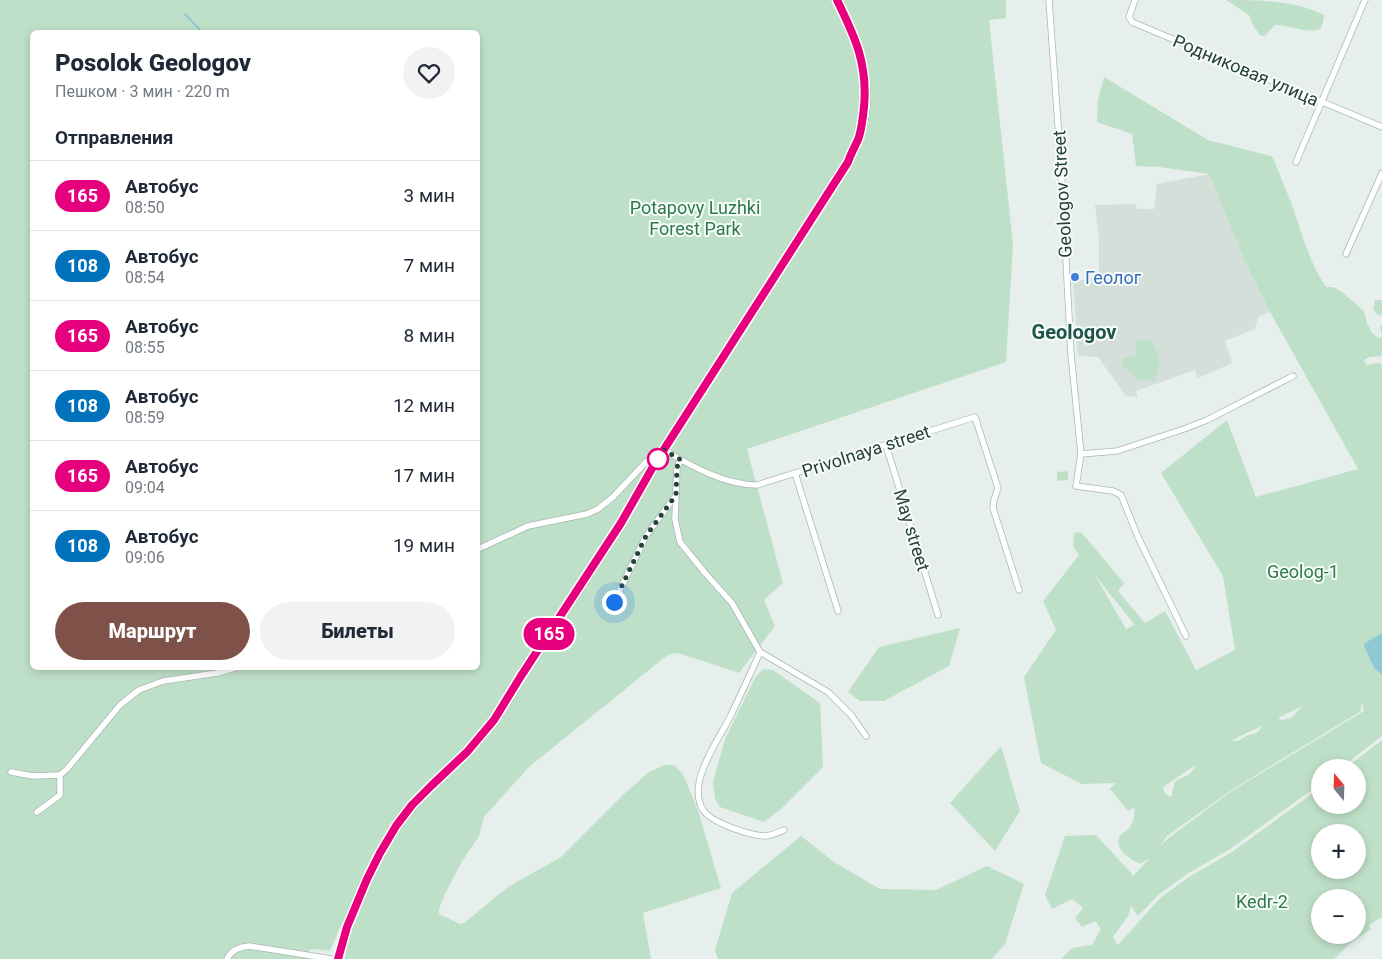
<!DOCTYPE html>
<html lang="ru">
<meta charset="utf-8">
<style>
body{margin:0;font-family:Roboto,sans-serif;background:#f2f2f3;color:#1f2937;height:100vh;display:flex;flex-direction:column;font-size:19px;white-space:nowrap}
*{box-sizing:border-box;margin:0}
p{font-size:16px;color:#747a83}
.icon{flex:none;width:28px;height:28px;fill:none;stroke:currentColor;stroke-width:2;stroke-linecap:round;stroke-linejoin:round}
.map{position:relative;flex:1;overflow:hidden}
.details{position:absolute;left:30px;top:30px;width:450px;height:640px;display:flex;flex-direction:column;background:#fff;border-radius:8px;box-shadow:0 2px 8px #0003}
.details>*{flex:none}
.badge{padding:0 10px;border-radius:16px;font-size:18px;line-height:32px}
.needle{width:32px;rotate:341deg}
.controls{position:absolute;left:1311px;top:759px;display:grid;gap:10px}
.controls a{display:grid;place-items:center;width:55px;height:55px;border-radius:50%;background:#fff;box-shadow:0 2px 8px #0003;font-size:25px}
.you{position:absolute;width:25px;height:25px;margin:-12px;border:4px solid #fff;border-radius:50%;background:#1a73e8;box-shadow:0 0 0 8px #1a73e833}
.map>.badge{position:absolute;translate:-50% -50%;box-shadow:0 0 0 2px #fff}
h2{padding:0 25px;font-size:19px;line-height:45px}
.round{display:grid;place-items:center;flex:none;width:52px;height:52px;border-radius:26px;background:#f2f2f3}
.headline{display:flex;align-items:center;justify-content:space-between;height:85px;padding:0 25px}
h1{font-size:24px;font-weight:800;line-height:38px}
.action{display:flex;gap:10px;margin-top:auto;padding:10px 25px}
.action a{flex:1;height:58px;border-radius:30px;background:#7f5249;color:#fff;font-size:20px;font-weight:800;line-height:58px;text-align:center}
.action a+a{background:#f2f2f3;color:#1f2937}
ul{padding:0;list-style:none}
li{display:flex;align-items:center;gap:15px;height:70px;padding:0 25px;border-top:1px solid #e0e1e3}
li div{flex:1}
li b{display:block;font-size:19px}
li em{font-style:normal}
li .badge{min-width:55px;font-weight:700;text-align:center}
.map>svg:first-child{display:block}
</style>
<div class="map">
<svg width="1382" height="959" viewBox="0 0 1382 959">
<rect width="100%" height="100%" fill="#e6efeb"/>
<!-- built -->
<polygon fill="#d4dfda" points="1209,174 1243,257 1270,312 1258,317 1255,329 1225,341 1232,363 1198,378 1195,370 1136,391 1138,397 1126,396 1098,357 1078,356 1073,281 1099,278 1099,241 1095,205 1136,204 1137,209 1154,209 1157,184"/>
<!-- green -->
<g fill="#bfe0c8" fill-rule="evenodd">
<path d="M0,0H1006V18L989,20L1013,245L1006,362L747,449L783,583L764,600L775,626L739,673L678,653L671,654L665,657L529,767L484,817L479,836L461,863L445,894L439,909V914L460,924L464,923L508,887L561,857L624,794L649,772L665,765H674L683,774L698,811L721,888L643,913L651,959H345L347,942L362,906L340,927L330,951L311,949L305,957L311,959H0ZM32,32H478V668H32Z"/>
<path d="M1226,0C1260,0 1293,0 1324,15L1323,23L1320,29C1305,34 1291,25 1275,25L1265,36H1261L1253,26L1249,15Z"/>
<path d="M1104,77L1208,140L1271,156L1273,158C1279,174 1286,189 1292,205C1302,233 1309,262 1326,287H1333L1342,292L1364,311L1367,323L1372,333L1379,338L1382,336L1380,326L1382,325V356L1370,357L1364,360L1366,365L1376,363L1382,364V736L1342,767L1320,768V784L1230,849L1187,874L1158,895L1138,916L1131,906L1128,916L1113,937L1118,945L1160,898L1189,877L1232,852L1320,788V805H1358V768L1347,767L1382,740V917L1369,925L1371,929L1348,945L1334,959H1061L1072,948L1092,945L1101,929L1095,921L1082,927L1075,918L1083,908L1072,899L1052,909L1045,895L1065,836L1096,835L1132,874V877L1150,858L1140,864C1131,859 1115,851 1119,838C1121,833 1127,831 1130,827C1134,822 1134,813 1135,807L1128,811L1110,789L1115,783L1082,784L1041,763L1024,677L1056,630L1043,601L1079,555L1073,546L1074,533L1081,532L1124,583L1118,591L1145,623L1165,611L1196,670L1235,650L1223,576L1161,473L1227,420L1256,497L1358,469L1270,312L1243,257L1209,174L1159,167L1136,166L1132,134L1097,122L1098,100ZM1095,575L1134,624V625L1126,629ZM1361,701L1364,711L1230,792L1170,837L1160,846L1167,836L1233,789L1361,711ZM1302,706L1291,718L1281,720L1278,718ZM1262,726L1258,732L1246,736L1238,741H1232L1238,737ZM1197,764L1190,774L1175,781L1171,797L1165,794L1163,787ZM1320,832H1358V870H1320ZM1320,898H1358V935H1320Z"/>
<polygon points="1375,300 1382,300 1382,316 1376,314 1373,309"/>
<path d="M1150,339C1161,360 1163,360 1154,381L1137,379L1121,364L1123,358L1137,355L1135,341Z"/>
<polygon points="1068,471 1068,480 1057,481 1057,472"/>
<polygon points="960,628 949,666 884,701 860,701 848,692 879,647"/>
<polygon points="763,669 773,670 820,703 823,767 781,809 764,822 720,807 715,799 713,782 725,739 755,678"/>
<polygon points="1001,746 1020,811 995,851 950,803"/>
<polygon points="801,836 834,862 880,889 936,890 987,866 1024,884 1005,944 992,959 718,959 715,950 732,893"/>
</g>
<!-- water -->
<polygon fill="#8ec9d4" points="1382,633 1382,675 1374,668 1364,646 1365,643"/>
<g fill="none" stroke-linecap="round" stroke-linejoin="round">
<!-- stream -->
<polyline stroke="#8ec9d4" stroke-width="2" points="185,14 202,32"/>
<defs>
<g id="street">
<polyline points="1049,0 1061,166 1071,354 1081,454 1076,486 1113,491 1121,495 1138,537 1186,636"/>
<polyline points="1135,0 1129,17 1132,22 1382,127"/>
<polyline points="1296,162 1365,0"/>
<polyline points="1346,254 1382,173"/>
<polyline points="886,445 938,615"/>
<path d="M664,450C691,466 725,485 757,485L975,417L998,488L994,500L993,508L1019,590"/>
<polyline points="1081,454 1117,451 1184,429 1207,420 1293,376"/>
<polyline points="681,460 677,467 675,519 680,542 705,573 732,603 760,652 828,692 851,715 866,736"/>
<polyline points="795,473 838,611"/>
<polyline points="478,549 528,526 587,514 598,509 613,497 647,461 654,465"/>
<polyline points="614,602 646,536 676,495"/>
<path d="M760,652C751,673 741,694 731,715C719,740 686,782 703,810C708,817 718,822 725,825C736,830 755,836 766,836C772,835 779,832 784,830"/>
<polyline points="11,772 33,776 60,775"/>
<polyline points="37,812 60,795 60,775 67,769 120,705 139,690 163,681 217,673 235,668"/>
<path d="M227,959C231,950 239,947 249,946L332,959"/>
</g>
<path id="secondary" d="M338,959L347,927L367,879L380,853L396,827L413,805L432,785L467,752L494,721L621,523L658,459L848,161C851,153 856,145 859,137C876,86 859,46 837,0"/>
</defs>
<!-- street casing -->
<use href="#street" stroke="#a8b8b2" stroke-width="7"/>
<!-- secondary casing -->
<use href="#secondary" stroke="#a4bbb3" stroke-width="10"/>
<!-- street -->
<use href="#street" stroke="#fff" stroke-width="5.5"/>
<!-- secondary -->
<use href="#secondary" stroke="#fff" stroke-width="9"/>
</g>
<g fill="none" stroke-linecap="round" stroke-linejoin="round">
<defs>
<path id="line" d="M338,959L347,927L367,879L380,853L396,826L412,805L432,785L467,752L494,720L521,676L621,523L654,465L848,162C851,153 856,145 859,137C862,127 863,117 864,107C868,64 855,37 837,0"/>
</defs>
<!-- line casing -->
<use href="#line" stroke="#fff" stroke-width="11"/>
<!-- line -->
<use href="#line" stroke="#e6007e" stroke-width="8"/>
<!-- walk -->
<polyline stroke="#24423a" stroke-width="5" stroke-dasharray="0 9" points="614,602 646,536 676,495 677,467 681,460 664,450 658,459"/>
</g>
<!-- markers -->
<circle fill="#3f7fe0" stroke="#f7fbf9" stroke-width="2" cx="1075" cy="277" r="5"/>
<circle fill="#fff" stroke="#e6007e" stroke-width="2.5" cx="658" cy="459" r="10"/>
<g text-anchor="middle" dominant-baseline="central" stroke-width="4" stroke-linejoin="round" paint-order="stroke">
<!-- street labels -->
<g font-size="18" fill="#24423a" stroke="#f7fbf9">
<text transform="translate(1246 70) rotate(23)">Родниковая улица</text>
<text transform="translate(1062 194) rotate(-93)">Geologov Street</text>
<text transform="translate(866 451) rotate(-18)">Privolnaya street</text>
<text transform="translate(912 530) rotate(73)">May street</text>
</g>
<!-- park labels -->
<g font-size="18" fill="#2d7a4b" stroke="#f7fbf9">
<text x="695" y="207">Potapovy Luzhki<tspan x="695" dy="21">Forest Park</tspan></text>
<text x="1303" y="571">Geolog-1</text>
<text x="1262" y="901">Kedr-2</text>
</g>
<!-- shop labels -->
<g font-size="18" fill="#366cbe" stroke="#f7fbf9" text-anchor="start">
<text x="1085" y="277">Геолог</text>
</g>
<!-- quarter labels -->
<g font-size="20" font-weight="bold" fill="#1f5548" stroke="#f7fbf9">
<text x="1074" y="332">Geologov</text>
</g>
</g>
</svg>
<div class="controls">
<a><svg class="needle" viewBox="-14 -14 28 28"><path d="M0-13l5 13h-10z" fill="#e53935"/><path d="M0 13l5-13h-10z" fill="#747a83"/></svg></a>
<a>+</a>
<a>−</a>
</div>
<div class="you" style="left:614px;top:602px"></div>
<b class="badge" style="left:549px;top:634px;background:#e6007e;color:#fff">165</b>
<section class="details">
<div class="headline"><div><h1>Posolok Geologov</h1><p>Пешком · 3 мин · 220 m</p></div><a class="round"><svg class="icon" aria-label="heart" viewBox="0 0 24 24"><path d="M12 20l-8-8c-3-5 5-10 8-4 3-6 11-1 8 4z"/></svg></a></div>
<h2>Отправления</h2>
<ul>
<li><span class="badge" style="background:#e6007e;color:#fff">165</span><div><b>Автобус</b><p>08:50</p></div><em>3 мин</em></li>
<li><span class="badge" style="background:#0072bc;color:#fff">108</span><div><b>Автобус</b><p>08:54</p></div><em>7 мин</em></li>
<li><span class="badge" style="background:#e6007e;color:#fff">165</span><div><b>Автобус</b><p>08:55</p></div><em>8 мин</em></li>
<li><span class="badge" style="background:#0072bc;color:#fff">108</span><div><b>Автобус</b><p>08:59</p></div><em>12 мин</em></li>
<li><span class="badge" style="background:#e6007e;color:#fff">165</span><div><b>Автобус</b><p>09:04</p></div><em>17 мин</em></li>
<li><span class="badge" style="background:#0072bc;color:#fff">108</span><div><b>Автобус</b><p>09:06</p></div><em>19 мин</em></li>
</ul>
<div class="action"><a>Маршрут</a><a>Билеты</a></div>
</section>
</div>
